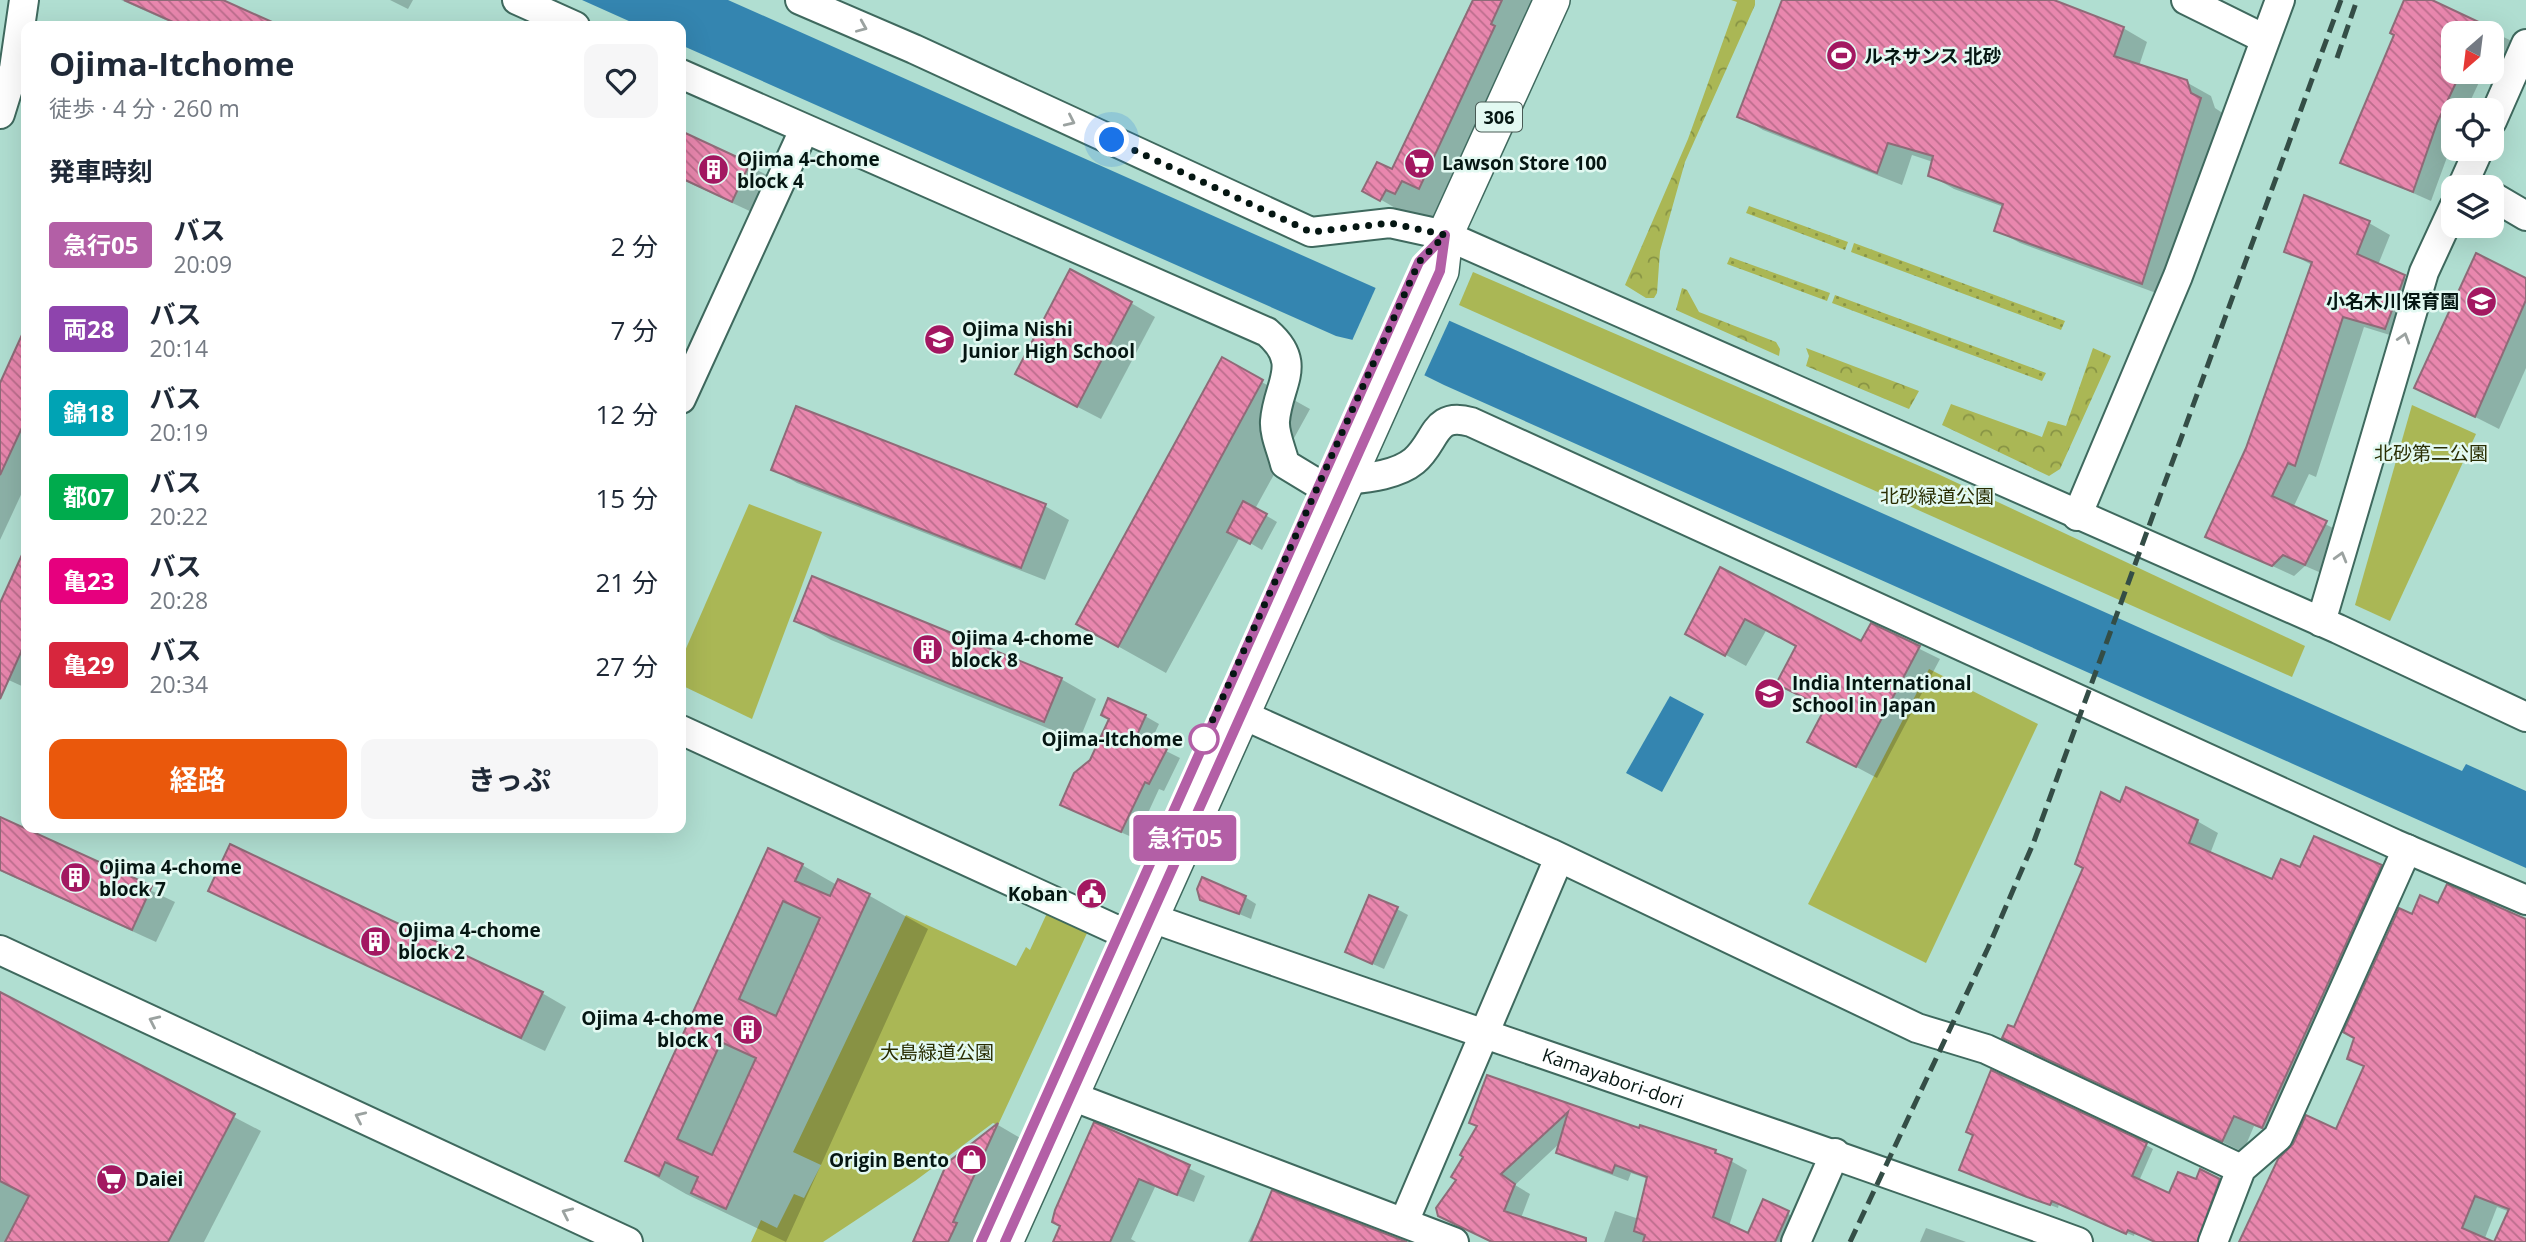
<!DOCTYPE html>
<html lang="ja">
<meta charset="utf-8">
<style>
body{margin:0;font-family:"Open Sans","Noto Sans JP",sans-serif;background:#f6f6f7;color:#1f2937;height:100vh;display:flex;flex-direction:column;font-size:26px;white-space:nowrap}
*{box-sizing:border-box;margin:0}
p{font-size:23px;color:#747a83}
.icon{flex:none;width:38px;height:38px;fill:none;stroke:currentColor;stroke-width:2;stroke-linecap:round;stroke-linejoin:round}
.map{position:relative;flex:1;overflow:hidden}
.details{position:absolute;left:21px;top:21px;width:665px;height:812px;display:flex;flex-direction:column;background:#fff;border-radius:14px;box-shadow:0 7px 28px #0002}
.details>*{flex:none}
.badge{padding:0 14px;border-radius:5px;font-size:24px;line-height:46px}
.needle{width:46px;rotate:208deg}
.tools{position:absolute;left:2441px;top:21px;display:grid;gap:14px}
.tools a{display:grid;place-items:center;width:63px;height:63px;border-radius:14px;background:#fff;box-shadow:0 7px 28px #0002;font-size:35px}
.you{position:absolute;width:35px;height:35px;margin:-18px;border:5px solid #fff;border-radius:50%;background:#1a73e8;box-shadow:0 0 0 10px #1a73e833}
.map>.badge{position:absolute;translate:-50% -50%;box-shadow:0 0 0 4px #fff}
h2{padding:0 28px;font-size:26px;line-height:63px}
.round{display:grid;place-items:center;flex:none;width:74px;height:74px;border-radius:14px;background:#f6f6f7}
.headline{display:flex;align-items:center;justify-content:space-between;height:119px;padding:0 28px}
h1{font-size:33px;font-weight:700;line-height:52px}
.action{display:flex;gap:14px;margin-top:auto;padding:14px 28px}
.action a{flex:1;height:80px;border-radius:14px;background:#ea580c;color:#fff;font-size:28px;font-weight:700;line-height:80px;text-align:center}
.action a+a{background:#f6f6f7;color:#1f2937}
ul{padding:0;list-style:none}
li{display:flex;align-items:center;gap:21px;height:84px;padding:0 28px}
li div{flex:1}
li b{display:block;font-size:26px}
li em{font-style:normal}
li .badge{min-width:77px;font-weight:700;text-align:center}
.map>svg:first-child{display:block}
</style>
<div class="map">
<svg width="2526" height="1242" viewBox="0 0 2526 1242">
<defs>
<pattern id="grass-dots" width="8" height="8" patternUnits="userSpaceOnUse" patternTransform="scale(1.75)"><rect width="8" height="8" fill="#aab755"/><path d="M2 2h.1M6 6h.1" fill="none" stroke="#889445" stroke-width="1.8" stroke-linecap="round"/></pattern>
<pattern id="forest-crowns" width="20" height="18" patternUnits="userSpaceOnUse" patternTransform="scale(1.75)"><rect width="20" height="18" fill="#aab755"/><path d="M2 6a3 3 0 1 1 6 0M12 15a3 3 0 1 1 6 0" fill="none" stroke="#889445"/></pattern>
<pattern id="building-back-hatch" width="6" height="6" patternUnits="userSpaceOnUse" patternTransform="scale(1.75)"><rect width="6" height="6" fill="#e987ae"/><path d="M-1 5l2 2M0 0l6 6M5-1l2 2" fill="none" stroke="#bb6d8c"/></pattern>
</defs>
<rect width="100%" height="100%" fill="#b0ded1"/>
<!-- grass -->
<g fill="url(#grass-dots)">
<polygon points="1749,206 1848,242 1845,250 1746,213"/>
<polygon points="1854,243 2065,321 2061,330 1851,252"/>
<polygon points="1730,257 1830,293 1827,301 1727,264"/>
<polygon points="1835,295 2046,373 2042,381 1832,303"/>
</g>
<!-- forest -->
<g fill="url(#forest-crowns)">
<polygon points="1731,0 1755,0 1755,5 1685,162 1660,251 1657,293 1654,298 1646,298 1625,285 1688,139 1737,2"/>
<polygon points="1682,288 1687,290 1699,312 1776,342 1780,349 1779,356 1676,310"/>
<polygon points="1806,348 1919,391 1909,409 1806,366 1809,356"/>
<polygon points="2093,348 2111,356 2060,469 2049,476 1942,425 1951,404 2042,437 2048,421 2066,426"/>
</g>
<!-- park -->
<g fill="#aab755">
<polygon points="1473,272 1938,474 2305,646 2292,677 1459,305"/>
<polygon points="2412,405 2476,434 2390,621 2355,605"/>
<polygon points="749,504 822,532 752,719 681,685 681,660"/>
<polygon points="1929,669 2038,724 1926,963 1808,904"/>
<polygon points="1048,911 1088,931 998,1125 993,1123 915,1181 823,1242 751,1242 761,1220 777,1228 794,1194 804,1198 821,1165 793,1152 906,915 1016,966 1026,947 1030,950"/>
</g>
<!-- water -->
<g fill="#3485b0">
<polygon points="582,0 728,0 2462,771 2466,764 2526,791 2526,868 1444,385 1353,340 1336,336 681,45 681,26 640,26"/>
<polygon points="1670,696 1704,714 1662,792 1626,773"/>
</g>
<!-- pier -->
<polygon fill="#b0ded1" points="1377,285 1451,317 1424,376 1351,343"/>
<!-- shadow -->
<g fill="#0003" fill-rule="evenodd">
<polygon points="121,0 219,0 277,26 179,26"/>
<polygon points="390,0 413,0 408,9"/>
<polygon points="1472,0 1561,0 1432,229 1364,190 1393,171"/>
<polygon points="1784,0 2049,0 2123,28 2147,42 2139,66 2186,82 2211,96 2215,108 2224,114 2167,297 2020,243 1996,230 2004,207 1954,189 1930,175 1933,162 1912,155 1902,185 1763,130 1740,116"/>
<path d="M2406,0H2428L2526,48L2510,89L2482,76L2466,110H2454V138L2431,201L2343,162L2396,35ZM2454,33H2492V72H2454Z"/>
<polygon points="681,133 773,178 756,214 681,179"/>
<polygon points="2369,223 2390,235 2378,265 2425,288 2406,340 2364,327 2316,477 2309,474 2293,508 2347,535 2326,575 2305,566 2294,576 2208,536 2248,449 2312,265 2286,251"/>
<polygon points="2526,280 2526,368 2499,429 2416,387"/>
<polygon points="1131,303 1155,317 1101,419 1041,388"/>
<polygon points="26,330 26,484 0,540 0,388"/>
<polygon points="1222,360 1310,409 1255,509 1277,522 1262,550 1240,537 1166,673 1078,624"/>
<polygon points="797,408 1045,506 1069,520 1045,580 797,483 773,469"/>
<polygon points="26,550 26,688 0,676 0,600 3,601"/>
<polygon points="1721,569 1862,643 1871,625 1940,659 1877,778 1830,753 1827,709 1798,646 1767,629 1746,666 1708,645"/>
<polygon points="796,620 1061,679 1096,699 1079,741 831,640"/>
<polygon points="1145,716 1159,724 1150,743 1180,758 1164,791 1159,789 1136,839 1076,812 1092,761 1111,719"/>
<polygon points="2121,805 2197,821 2218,833 2210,854 2273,882 2301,869 2381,867 2401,878 2285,1137 2254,1126 2243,1152 2004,1037 2015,1029"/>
<polygon points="0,819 175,902 156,942 0,871"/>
<polygon points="802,865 837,885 839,881 870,896 928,929 786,1242 686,1194 627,1160"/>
<polygon points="210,890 542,993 566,1007 545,1051"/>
<polygon points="1245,897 1256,904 1251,919 1202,898"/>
<polygon points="2439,906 2526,920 2526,1242 2496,1242 2510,1212 2497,1207 2485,1238 2490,1242 2241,1242 2337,1131 2365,1067 2349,1058 2413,916"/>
<polygon points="1397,909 1408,915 1384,969 1359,958"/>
<polygon points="0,994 261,1131 204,1242 0,1242"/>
<polygon points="1488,1077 1640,1130 1715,1152 1747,1170 1729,1226 1749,1235 1764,1202 1804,1222 1795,1242 1604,1242 1615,1211 1639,1219 1648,1179 1631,1173 1628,1181 1574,1161 1558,1152 1561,1142 1515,1185 1530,1194 1521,1218 1582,1242 1490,1242 1456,1224 1458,1179 1479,1126"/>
<polygon points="998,1125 1027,1142 982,1240 986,1242 912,1242 949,1164"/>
<polygon points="1095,1125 1205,1176 1194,1202 1155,1187 1131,1239 1136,1242 1055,1242"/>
<polygon points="2146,1145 2153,1149 2139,1181 2170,1195 2197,1181 2219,1180 2226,1184 2204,1242 2160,1242 2135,1232 2134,1236 2059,1204 2058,1208 1968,1173"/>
<polygon points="1273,1193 1400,1242 1248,1242"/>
<polygon points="1926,1228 1966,1242 1920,1242"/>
</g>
<!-- building -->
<g fill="url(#building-back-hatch)" stroke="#8f6b78" stroke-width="2" fill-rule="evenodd">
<polygon points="124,0 223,0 281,26 182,26"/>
<polygon points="1473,0 1502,0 1491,24 1495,26 1419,189 1402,181 1395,194 1386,190 1380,201 1362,191 1377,162 1392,169"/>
<polygon points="1782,0 2054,0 2124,27 2114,56 2187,80 2191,93 2201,98 2142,284 1994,231 2003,204 1928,176 1933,156 1888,143 1877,173 1737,117"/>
<polygon points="2404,0 2432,0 2502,33 2454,33 2454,72 2461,72 2437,123 2413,192 2340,163 2394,35 2390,33"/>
<polygon points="681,131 750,163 732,202 681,178"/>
<polygon points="2304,195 2370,221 2357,254 2405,275 2385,329 2343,317 2295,466 2288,463 2272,496 2327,521 2305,565 2283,555 2272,566 2205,537 2246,448 2312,262 2284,252"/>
<polygon points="2476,253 2526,278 2526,300 2475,417 2414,388"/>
<polygon points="1070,269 1132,302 1077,407 1015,374"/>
<polygon points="26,326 26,419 0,475 0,383"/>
<polygon points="1222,357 1263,380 1118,647 1076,624"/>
<polygon points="796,406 1046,504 1021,568 771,470"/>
<polygon points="1243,501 1267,514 1250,544 1227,532"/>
<polygon points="26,546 26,641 0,699 0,603"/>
<polygon points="1720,567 1861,641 1871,623 1920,646 1856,767 1807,742 1825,708 1776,684 1796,646 1745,619 1725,656 1685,634"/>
<polygon points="812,576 1062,678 1044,722 794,621"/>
<polygon points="1108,698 1146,715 1137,735 1167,749 1149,784 1145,782 1121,832 1060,805 1074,773 1090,760 1109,719 1101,715"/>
<polygon points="2126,787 2198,820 2189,843 2272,879 2281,859 2300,867 2314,836 2382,865 2262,1128 2234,1116 2222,1142 2002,1038 2008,1025 2014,1027 2083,868 2075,864 2101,792 2120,802"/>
<polygon points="0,817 152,886 132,930 0,870"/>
<polygon points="230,844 543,992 521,1038 208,891"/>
<path d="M768,848L803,864L795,881L830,896L838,879L870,894L726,1209L691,1193L698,1177L665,1162L659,1176L625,1161ZM783,901L820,918L776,1016L739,999ZM721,1042L756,1058L712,1155L677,1139Z"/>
<polygon points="1202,877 1246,896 1239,914 1200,900 1197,889"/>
<path d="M2447,884L2526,919V1242H2239L2278,1159L2293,1144L2306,1115L2336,1129L2364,1066L2347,1059L2354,1038L2343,1032L2399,908L2412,914L2420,895L2438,903ZM2475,1196L2509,1209L2494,1242L2462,1228Z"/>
<polygon points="1369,895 1398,907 1372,964 1345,952"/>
<polygon points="0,992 235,1114 168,1242 5,1242 29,1196 0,1181"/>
<polygon points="1991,1070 2147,1143 2132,1176 2169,1193 2178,1172 2196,1179 2200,1169 2220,1179 2197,1242 2155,1242 2128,1230 2126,1234 2052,1201 2050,1205 2027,1197 1959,1170 1973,1135 1966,1132"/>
<polygon points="1487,1075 1639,1128 1640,1125 1716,1150 1715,1153 1732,1159 1713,1217 1748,1233 1763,1199 1789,1211 1775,1242 1643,1242 1645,1235 1634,1231 1647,1177 1615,1165 1612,1173 1556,1153 1568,1112 1501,1174 1515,1184 1504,1211 1586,1238 1586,1242 1492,1242 1438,1216 1436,1208 1456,1180 1451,1177 1463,1157 1460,1155 1477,1126 1469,1123"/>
<polygon points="1094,1122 1190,1165 1177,1195 1139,1179 1110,1242 1053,1242 1060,1226 1052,1222 1055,1210"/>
<polygon points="998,1123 953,1222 957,1223 948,1242 913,1242 947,1163"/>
<polygon points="1272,1190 1407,1242 1251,1242"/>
</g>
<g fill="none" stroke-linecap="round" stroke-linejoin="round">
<defs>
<g id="minor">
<polyline points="517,0 575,26"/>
<polyline points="800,0 914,49 1311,232 1390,223 1445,235 2338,629 2526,717"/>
<polyline points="2186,0 2265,39"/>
<path d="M681,74L1267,332C1304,364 1278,383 1275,421C1274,434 1282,451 1285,464L1318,484C1347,478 1391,480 1414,461C1437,442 1433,411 1471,422L2395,844L2526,900"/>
<polyline points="0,114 14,69 24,0"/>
<polyline points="2492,121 2526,44"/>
<polyline points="2462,187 2479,149"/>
<polyline points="2492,196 2526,216"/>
<polyline points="681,399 804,130"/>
<polyline points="2077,516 2178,276 2280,0"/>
<polyline points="2321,622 2424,272 2454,207"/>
<polyline points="1241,714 1550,853 1917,1028 1986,1049 2241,1169"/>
<path id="s1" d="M681,730L1119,931L1149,917C1458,1027 1770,1129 2078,1242"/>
<polyline points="0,950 628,1242"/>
<polyline points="1069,1095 1454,1242"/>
<polyline points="1404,1222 1559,858"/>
<polyline points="1796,1242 1835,1153"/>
<polyline points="2213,1242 2241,1169 2278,1137 2407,849"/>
</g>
<polyline id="major" points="1005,1242 1441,271 1445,235 1552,0"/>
</defs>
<!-- minor casing -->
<use href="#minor" stroke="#3f695e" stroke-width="32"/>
<!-- major casing -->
<use href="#major" stroke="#3f695e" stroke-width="38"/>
<!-- minor -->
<use href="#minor" stroke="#fff" stroke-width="28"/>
<!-- major -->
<use href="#major" stroke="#fff" stroke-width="35"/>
<!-- rail -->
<g stroke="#344d46" stroke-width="5" stroke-dasharray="14 7" stroke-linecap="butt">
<polyline points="2337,58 2357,0"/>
<polyline points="1850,1242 1988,948 2033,844 2341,0"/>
</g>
</g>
<!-- one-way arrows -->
<defs><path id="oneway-chevron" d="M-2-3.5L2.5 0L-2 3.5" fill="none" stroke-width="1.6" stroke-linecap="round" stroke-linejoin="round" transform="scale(1.75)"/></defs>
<g stroke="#9ba2a0">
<use href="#oneway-chevron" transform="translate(862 27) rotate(23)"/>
<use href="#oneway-chevron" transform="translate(1070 121) rotate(25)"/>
<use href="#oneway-chevron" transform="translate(2404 338) rotate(-73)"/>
<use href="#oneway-chevron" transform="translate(2341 557) rotate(-74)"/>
<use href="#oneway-chevron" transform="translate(154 1021) rotate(-155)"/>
<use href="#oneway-chevron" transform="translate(360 1117) rotate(-155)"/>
<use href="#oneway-chevron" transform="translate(567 1213) rotate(-155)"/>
</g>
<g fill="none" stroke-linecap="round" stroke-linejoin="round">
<defs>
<polyline id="line" points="981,1242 1419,262 1445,235 1440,271 1005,1242"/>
</defs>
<!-- line casing -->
<use href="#line" stroke="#fff" stroke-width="16"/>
<!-- line -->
<use href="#line" stroke="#b35fa6" stroke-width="10"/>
<!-- walk -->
<polyline stroke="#051612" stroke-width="7" stroke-dasharray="0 12.6" points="1112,140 1311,232 1390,223 1445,235 1419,262 1204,739"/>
</g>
<!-- icons -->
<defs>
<symbol id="stadium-disc" viewBox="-11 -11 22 22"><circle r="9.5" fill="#a31861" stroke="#e3f9f2"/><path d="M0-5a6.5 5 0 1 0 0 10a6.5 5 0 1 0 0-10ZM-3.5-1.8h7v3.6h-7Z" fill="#fff"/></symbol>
<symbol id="supermarket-disc" viewBox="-11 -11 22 22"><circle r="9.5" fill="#a31861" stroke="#e3f9f2"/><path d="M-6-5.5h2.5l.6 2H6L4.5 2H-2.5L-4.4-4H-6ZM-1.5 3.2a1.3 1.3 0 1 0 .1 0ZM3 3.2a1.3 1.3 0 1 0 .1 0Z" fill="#fff"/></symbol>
<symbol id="building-disc" viewBox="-11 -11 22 22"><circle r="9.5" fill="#a31861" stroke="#e3f9f2"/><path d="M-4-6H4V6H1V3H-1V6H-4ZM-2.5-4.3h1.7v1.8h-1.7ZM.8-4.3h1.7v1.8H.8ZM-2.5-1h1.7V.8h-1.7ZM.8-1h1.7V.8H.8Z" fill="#fff"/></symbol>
<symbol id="school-disc" viewBox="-11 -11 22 22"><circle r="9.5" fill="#a31861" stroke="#e3f9f2"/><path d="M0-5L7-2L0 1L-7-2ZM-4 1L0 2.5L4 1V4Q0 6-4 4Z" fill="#fff"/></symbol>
<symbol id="civic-disc" viewBox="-11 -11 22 22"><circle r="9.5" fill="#a31861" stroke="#e3f9f2"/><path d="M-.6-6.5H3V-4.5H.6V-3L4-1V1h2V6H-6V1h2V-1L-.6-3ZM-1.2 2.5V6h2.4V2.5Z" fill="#fff"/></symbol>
<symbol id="shop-disc" viewBox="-11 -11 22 22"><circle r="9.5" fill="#a31861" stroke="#e3f9f2"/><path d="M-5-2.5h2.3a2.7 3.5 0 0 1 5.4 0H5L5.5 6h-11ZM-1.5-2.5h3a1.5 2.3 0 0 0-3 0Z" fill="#fff"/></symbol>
</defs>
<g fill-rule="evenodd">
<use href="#stadium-disc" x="1824" y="38" width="35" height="35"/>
<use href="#supermarket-disc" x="1402" y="146" width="35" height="35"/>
<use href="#building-disc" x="696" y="152" width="35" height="35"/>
<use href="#school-disc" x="2464" y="284" width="35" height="35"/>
<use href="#school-disc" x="922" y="322" width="35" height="35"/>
<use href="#building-disc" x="910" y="632" width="35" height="35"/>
<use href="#school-disc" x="1752" y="676" width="35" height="35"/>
<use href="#building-disc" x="58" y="860" width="35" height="35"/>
<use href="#civic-disc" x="1074" y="876" width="35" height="35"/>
<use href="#building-disc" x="358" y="924" width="35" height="35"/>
<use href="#building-disc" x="730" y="1012" width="35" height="35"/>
<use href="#shop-disc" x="954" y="1142" width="35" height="35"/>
<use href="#supermarket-disc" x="94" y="1162" width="35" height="35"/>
</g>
<!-- markers -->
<circle fill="#fff" stroke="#b35fa6" stroke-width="3.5" cx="1204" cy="739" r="14"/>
<g text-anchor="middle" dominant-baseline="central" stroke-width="5" stroke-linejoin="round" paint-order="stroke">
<!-- shield labels -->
<rect fill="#e3f9f2" stroke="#485a55" stroke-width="2" x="1476" y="102.5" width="46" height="29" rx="5"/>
<g font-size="18" font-weight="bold" fill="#051612">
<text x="1499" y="117">306</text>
</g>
<!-- poi labels -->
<g font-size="19" font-weight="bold" fill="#051612" stroke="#e3f9f2" text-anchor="start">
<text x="1864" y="56">ルネサンス 北砂</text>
<text x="737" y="159">Ojima 4-chome<tspan x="737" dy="22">block 4</tspan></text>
<text x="1442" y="163">Lawson Store 100</text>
<text x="2459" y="301" text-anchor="end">小名木川保育園</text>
<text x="962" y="329">Ojima Nishi<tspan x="962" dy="22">Junior High School</tspan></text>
<text x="951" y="638">Ojima 4-chome<tspan x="951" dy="22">block 8</tspan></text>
<text x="1792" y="683">India International<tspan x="1792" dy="22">School in Japan</tspan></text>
<text x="99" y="867">Ojima 4-chome<tspan x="99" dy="22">block 7</tspan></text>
<text x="1068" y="894" text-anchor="end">Koban</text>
<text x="398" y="930">Ojima 4-chome<tspan x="398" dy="22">block 2</tspan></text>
<text x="724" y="1018" text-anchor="end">Ojima 4-chome<tspan x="724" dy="22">block 1</tspan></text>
<text x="949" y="1160" text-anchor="end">Origin Bento</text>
<text x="135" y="1179">Daiei</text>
</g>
<!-- park labels -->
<g font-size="19" fill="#292d02" stroke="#e3f9f2">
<text x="2431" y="453">北砂第二公園</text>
<text x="1937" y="496">北砂緑道公園</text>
<text x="937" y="1052">大島緑道公園</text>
</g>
<!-- stop labels -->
<g font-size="19" font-weight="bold" fill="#051612" stroke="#e3f9f2" text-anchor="end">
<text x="1183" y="739">Ojima-Itchome</text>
</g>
<!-- street labels -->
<g font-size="19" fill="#051612" stroke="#e3f9f2">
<text stroke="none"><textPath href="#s1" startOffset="1006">Kamayabori-dori</textPath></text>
</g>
</g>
</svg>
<div class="tools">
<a><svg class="needle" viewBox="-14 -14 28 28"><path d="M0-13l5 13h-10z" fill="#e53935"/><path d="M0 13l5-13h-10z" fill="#747a83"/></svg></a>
<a><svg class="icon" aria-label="locate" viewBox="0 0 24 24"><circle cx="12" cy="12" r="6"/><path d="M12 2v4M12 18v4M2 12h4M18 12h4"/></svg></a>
<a><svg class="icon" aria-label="layers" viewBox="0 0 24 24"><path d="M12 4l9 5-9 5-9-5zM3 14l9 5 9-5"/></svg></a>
</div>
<div class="you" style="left:1112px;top:140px"></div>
<b class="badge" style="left:1185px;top:838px;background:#b35fa6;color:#fff">急行05</b>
<section class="details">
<div class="headline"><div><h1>Ojima-Itchome</h1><p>徒歩 · 4 分 · 260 m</p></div><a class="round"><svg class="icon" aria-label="heart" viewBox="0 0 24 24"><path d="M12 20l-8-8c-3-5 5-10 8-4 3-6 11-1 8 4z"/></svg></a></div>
<h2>発車時刻</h2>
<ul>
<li><span class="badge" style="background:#b35fa6;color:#fff">急行05</span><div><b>バス</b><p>20:09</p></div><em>2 分</em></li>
<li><span class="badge" style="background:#8e44ad;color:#fff">両28</span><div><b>バス</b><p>20:14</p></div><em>7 分</em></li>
<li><span class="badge" style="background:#00a3b4;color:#fff">錦18</span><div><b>バス</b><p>20:19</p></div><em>12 分</em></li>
<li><span class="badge" style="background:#00ab4d;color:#fff">都07</span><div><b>バス</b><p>20:22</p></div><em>15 分</em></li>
<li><span class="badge" style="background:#e6007e;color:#fff">亀23</span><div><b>バス</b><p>20:28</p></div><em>21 分</em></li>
<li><span class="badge" style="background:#d7263d;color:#fff">亀29</span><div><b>バス</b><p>20:34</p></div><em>27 分</em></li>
</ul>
<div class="action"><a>経路</a><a>きっぷ</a></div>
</section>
</div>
